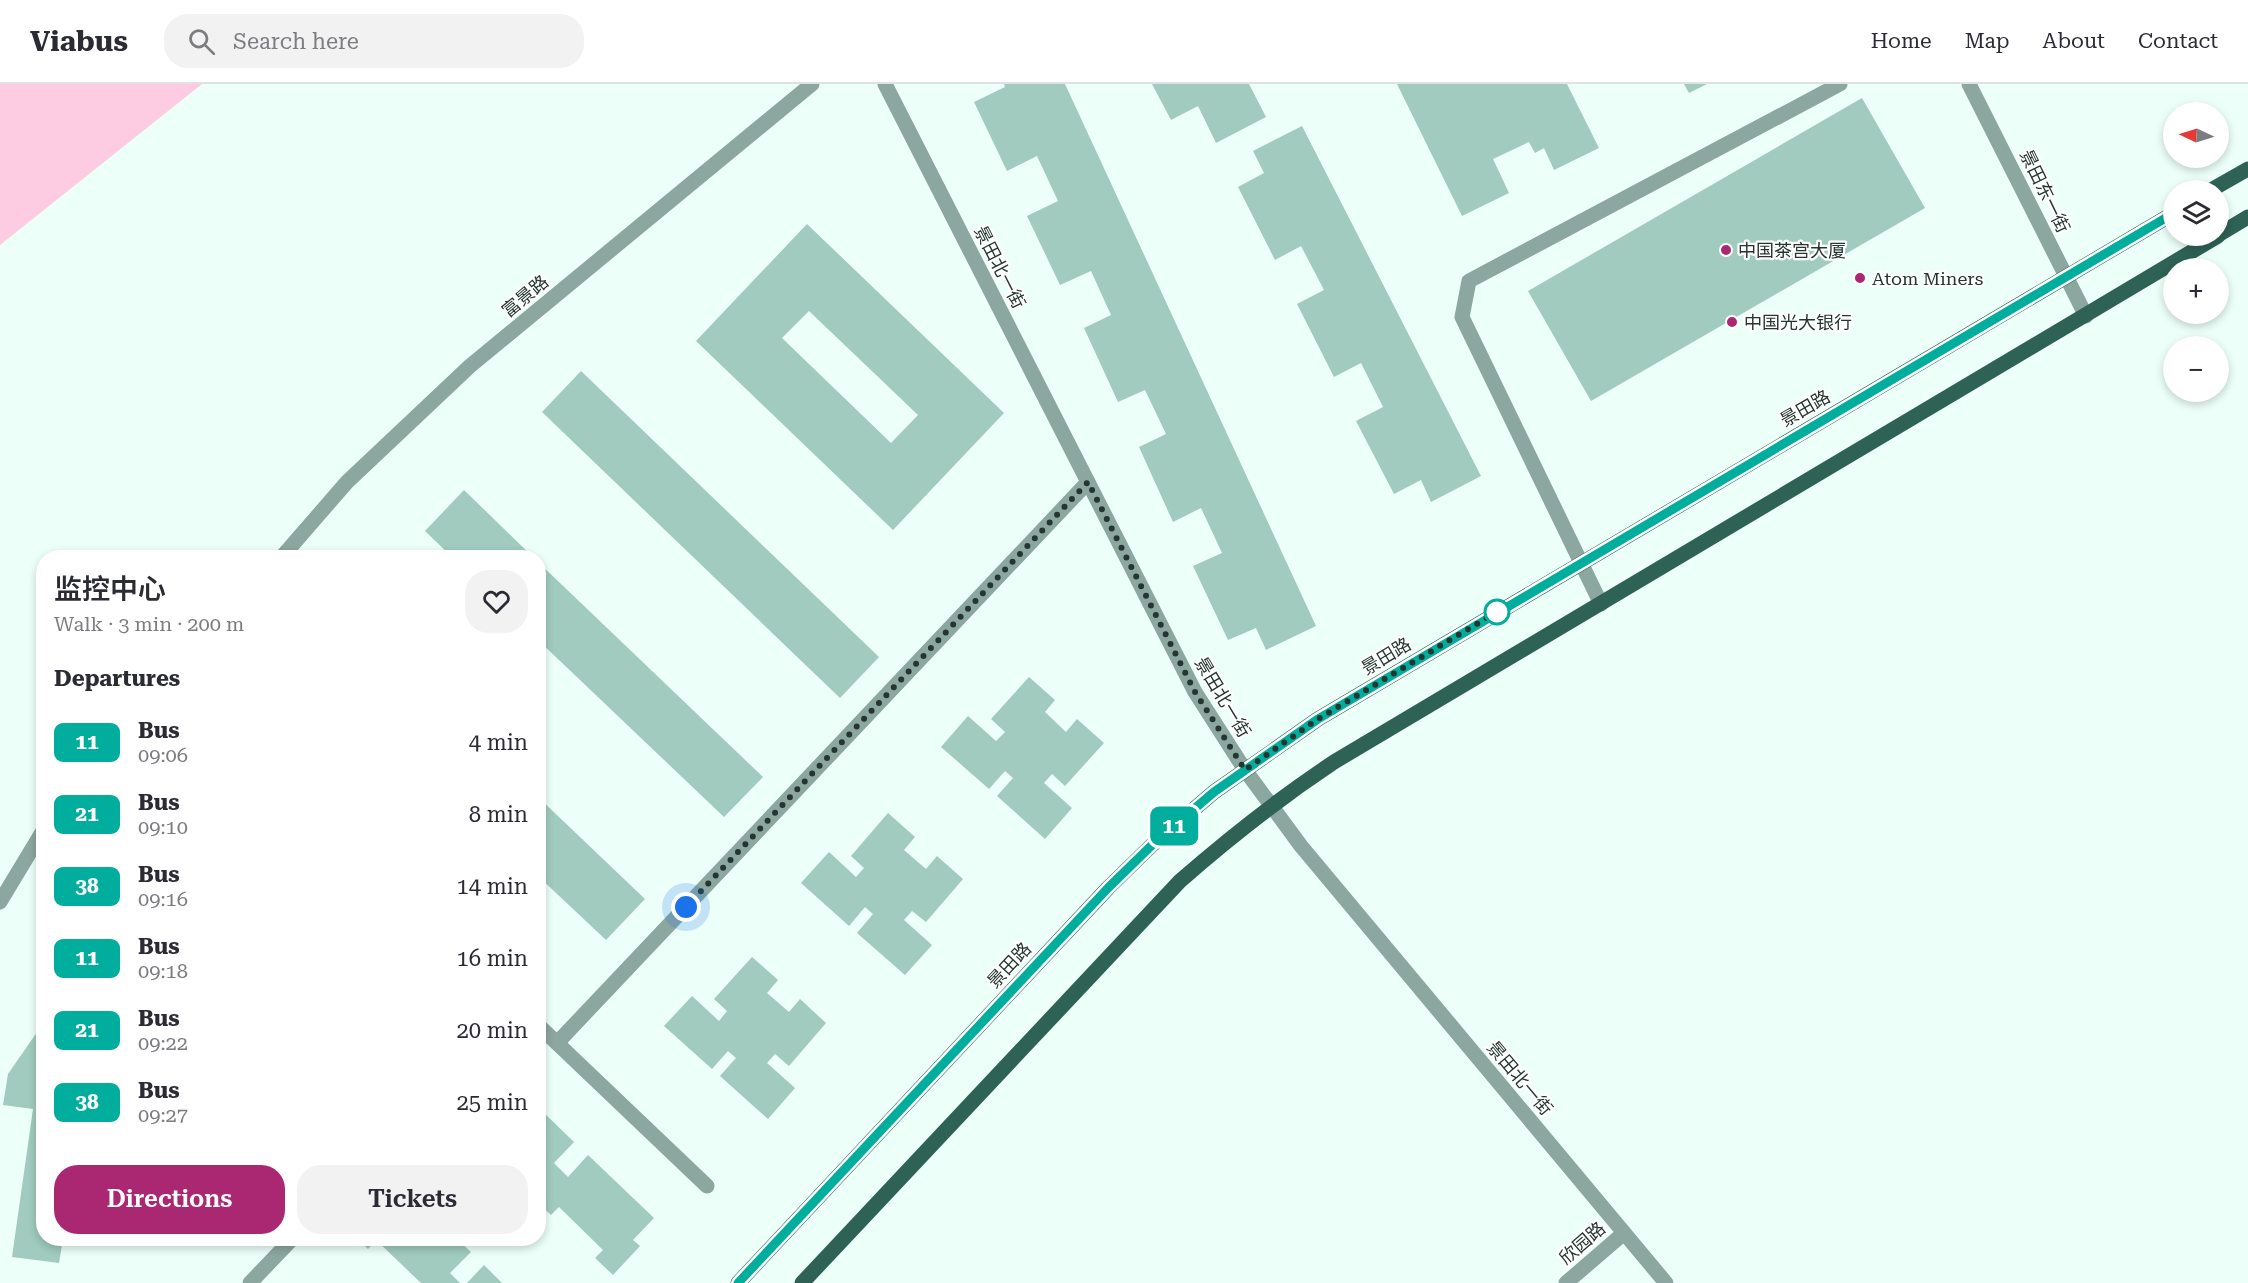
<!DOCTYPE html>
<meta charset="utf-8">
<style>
body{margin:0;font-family:"Roboto Serif","Noto Sans SC",serif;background:#f2f2f3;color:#2b2b33;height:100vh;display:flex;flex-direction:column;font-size:22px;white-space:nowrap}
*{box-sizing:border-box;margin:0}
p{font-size:20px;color:#7c7c81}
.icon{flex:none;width:33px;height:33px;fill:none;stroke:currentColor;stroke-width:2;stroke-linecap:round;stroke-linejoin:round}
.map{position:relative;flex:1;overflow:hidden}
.details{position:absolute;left:36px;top:466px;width:510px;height:696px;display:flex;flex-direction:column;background:#fff;border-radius:24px;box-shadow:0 3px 9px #0003}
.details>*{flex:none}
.badge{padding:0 12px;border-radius:9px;font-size:21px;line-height:39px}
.needle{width:39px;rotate:274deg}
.tools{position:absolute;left:2163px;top:18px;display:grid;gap:12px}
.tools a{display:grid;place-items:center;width:66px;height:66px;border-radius:50%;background:#fff;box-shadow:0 3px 9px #0003;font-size:30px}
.you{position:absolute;width:30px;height:30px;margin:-15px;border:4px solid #fff;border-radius:50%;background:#1a73e8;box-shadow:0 0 0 9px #1a73e833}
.map>.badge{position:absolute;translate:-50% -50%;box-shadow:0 0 0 3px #fff}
h2{padding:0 18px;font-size:22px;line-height:54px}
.round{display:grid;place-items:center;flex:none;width:63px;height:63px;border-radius:24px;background:#f2f2f3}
.summary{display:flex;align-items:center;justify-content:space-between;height:102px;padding:0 18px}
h1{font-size:28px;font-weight:600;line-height:45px}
.action{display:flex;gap:12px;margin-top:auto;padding:12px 18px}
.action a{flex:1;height:69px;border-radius:24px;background:#aa2772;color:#fff;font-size:24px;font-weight:600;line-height:69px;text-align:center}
.action a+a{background:#f2f2f3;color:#2b2b33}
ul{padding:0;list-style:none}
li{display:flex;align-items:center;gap:18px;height:72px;padding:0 18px}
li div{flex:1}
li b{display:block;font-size:22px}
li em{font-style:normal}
li .badge{min-width:66px;font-weight:700;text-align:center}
header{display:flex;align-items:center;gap:36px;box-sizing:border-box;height:84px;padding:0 30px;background:#fff;border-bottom:2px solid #e1e1e2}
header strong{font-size:28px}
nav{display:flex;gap:33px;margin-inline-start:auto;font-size:21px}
.search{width:420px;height:54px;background:#f2f2f3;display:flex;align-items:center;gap:15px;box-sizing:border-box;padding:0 21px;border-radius:24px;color:#7c7c81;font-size:22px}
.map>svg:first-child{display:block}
</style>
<header>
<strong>Viabus</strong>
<div class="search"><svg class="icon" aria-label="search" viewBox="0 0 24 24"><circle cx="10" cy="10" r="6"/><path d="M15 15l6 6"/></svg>Search here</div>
<nav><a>Home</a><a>Map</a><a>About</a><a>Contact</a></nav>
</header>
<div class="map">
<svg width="2248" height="1199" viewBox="0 0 2248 1199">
<rect width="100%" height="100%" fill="#edfff9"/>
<!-- green -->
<polygon fill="#fecce2" points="0,0 202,0 0,161"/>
<!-- building -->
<g fill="#a0cbbe" fill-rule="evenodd">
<polygon points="1004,0 1065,0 1316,542 1266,566 1256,544 1228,556 1193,482 1222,469 1201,424 1173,438 1139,363 1166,350 1145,306 1118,318 1084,244 1111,231 1091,187 1060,201 1027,132 1058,117 1037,72 1007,87 974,18 1005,3"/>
<polygon points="1152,0 1249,0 1266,33 1216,59 1198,22 1171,36"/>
<polygon points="1397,0 1567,0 1599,64 1554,86 1544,64 1535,69 1529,58 1493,75 1509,109 1462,132"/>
<polygon points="1684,0 1707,0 1689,9"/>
<polygon points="1862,14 1925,124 1591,317 1528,207"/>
<polygon points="1302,42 1481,392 1431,418 1421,396 1394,410 1356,337 1383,323 1361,279 1334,293 1297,220 1324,206 1301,162 1275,176 1238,103 1264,89 1253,67"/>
<path d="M807,140L1004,329L893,446L696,257ZM809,227L918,331L891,359L782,254Z"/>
<polygon points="581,287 879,573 840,614 542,328"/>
<polygon points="464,406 534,474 453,474 425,447"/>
<polygon points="538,478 763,693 724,733 538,556"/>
<polygon points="1029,593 1055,616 1045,628 1066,648 1077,635 1104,659 1065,702 1052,690 1044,699 1072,724 1045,755 997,712 1013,694 1005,687 989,705 941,663 968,632 996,657 1005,648 991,635"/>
<polygon points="538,713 645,815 606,856 538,792"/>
<polygon points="888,729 915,753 904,766 926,785 937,772 963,795 926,838 912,827 904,836 932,861 905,891 857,849 873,830 865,823 849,842 801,799 829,768 856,793 864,784 851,772"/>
<polygon points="752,873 778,896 767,909 789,928 800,915 826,939 789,982 775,970 767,979 795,1004 768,1035 720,992 736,974 728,967 712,985 664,942 692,912 719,937 727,927 714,915"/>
<polygon points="44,938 44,1155 63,1155 59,1179 12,1173 33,1025 3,1021 8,990"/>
<polygon points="538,1023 574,1058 554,1079 568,1093 588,1071 654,1134 633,1156 640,1162 613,1191 595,1174 603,1166 559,1123 551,1131 538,1119"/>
<polygon points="105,1155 133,1155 133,1160"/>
<polygon points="358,1155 457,1155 471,1168 450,1189 460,1199 421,1199 376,1156 368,1165"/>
<polygon points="484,1181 502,1199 467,1199"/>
</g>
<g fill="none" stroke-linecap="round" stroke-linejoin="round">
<!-- minor -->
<g stroke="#8ca79f" stroke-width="15">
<polyline points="885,0 1195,608 1245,686 1301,762 1666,1199"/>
<polyline points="1969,0 2086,232"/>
<polyline points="281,474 347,398 470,282 812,0"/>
<polyline points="1601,520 1462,233 1469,197 1840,0"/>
<polyline points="0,818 44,745"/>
<polyline points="538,941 707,1102"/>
<polyline points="557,959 1088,398"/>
<polyline points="250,1199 292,1155"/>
<polyline points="1566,1199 1624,1149"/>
</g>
<!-- major -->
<g stroke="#2e6255" stroke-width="15">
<polyline points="2211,106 2248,85"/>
<polyline points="2218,151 2248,133"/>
<polyline points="738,1199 1108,804 1152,761 1214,708 1318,635 2174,129"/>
<path d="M802,1199L1180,797C1229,754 1280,714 1334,678L2218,152"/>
</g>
</g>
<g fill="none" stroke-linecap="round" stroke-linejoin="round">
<defs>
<polyline id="line" points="738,1199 1108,804 1152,761 1214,708 1318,635 2174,129"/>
</defs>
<!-- line casing -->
<use href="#line" stroke="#fff" stroke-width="14"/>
<!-- line -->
<use href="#line" stroke="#01ad9c" stroke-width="9"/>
<!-- walk -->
<polyline stroke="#253631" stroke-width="6" stroke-dasharray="0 10.8" points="686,823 1088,398 1195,608 1245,686 1318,635 1500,526 1497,528"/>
</g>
<!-- markers -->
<g fill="#aa2772" stroke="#fff" stroke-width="2">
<circle cx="1726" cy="166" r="6"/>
<circle cx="1860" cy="194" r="6"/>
<circle cx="1732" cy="238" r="6"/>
</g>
<circle fill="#fff" stroke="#01ad9c" stroke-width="3" cx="1497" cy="528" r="12"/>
<g text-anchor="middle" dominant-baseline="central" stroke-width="4.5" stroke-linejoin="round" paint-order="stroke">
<!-- street labels -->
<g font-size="18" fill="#253631" stroke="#fff">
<text transform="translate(2045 107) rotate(64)">景田东一街</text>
<text transform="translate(1000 183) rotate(63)">景田北一街</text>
<text transform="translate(525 212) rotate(-40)">富景路</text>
<text transform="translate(1805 324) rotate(-30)">景田路</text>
<text transform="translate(1386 572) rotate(-31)">景田路</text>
<text transform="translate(1223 613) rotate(59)">景田北一街</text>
<text transform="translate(1009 881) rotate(-47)">景田路</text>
<text transform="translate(1520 994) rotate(50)">景田北一街</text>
<text transform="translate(1582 1159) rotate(-41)">欣园路</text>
</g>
<!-- poi labels -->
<g font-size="18" fill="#253631" stroke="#fff" text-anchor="start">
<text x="1738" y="166">中国茶宫大厦</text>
<text x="1872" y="194">Atom Miners</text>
<text x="1744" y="238">中国光大银行</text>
</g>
</g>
</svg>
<div class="tools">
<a><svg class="needle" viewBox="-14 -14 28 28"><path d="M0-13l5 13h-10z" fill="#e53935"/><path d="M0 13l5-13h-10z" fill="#7c7c81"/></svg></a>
<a><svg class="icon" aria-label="layers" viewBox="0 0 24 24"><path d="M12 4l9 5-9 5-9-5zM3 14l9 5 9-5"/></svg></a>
<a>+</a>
<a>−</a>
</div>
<div class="you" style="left:686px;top:823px"></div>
<b class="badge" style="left:1174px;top:742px;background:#01ad9c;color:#fff">11</b>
<section class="details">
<div class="summary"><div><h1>监控中心</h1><p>Walk · 3 min · 200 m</p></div><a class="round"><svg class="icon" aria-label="heart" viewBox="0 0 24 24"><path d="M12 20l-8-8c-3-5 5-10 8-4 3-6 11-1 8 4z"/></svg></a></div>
<h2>Departures</h2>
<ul>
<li><span class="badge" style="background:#01ad9c;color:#fff">11</span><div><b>Bus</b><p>09:06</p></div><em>4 min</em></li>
<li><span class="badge" style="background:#01ad9c;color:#fff">21</span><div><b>Bus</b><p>09:10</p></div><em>8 min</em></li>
<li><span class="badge" style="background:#01ad9c;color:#fff">38</span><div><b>Bus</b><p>09:16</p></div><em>14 min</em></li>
<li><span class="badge" style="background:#01ad9c;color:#fff">11</span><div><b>Bus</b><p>09:18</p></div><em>16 min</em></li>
<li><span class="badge" style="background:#01ad9c;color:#fff">21</span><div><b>Bus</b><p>09:22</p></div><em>20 min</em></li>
<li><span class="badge" style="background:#01ad9c;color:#fff">38</span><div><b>Bus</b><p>09:27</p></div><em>25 min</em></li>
</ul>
<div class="action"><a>Directions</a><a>Tickets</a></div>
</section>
</div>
